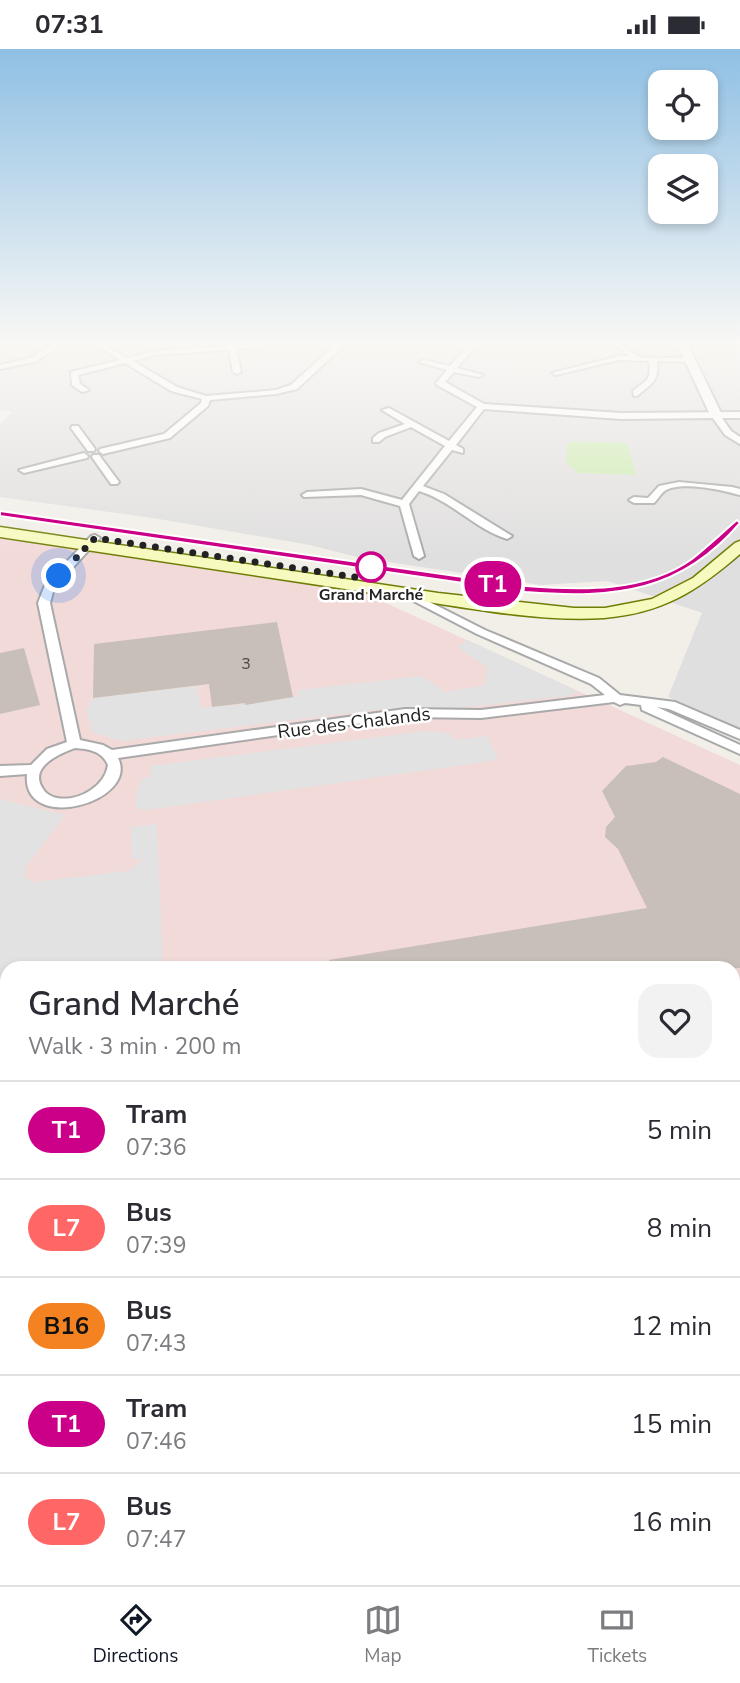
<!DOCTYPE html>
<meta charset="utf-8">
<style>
body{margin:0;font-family:"Nunito Sans",sans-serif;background:#f2f2f3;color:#2b2b33;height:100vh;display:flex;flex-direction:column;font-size:26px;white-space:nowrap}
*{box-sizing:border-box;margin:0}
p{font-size:23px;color:#7c7c81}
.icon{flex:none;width:38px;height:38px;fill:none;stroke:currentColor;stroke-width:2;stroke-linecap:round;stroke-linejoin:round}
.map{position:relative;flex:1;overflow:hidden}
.panel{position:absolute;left:0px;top:912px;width:740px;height:625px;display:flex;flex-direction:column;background:#fff;border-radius:21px 21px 0 0;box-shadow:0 4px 10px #0003}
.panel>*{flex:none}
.badge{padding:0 14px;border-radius:23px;font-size:24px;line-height:46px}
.buttons{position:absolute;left:648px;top:21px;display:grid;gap:14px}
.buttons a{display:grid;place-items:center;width:70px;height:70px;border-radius:14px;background:#fff;box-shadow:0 4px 10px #0003;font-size:35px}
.you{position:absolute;width:35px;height:35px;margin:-18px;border:5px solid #fff;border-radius:50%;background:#1a73e8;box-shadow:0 0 0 10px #1a73e833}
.map>.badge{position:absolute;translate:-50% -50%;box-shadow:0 0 0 4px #fff}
.round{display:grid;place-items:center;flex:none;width:74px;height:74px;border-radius:21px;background:#f2f2f3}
.headline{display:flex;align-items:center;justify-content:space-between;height:119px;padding:0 28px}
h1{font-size:33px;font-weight:600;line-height:52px}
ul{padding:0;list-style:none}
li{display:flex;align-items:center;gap:21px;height:98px;padding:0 28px;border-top:2px solid #e1e1e2}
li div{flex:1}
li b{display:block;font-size:26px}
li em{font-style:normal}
li .badge{min-width:77px;font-weight:700;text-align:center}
.status{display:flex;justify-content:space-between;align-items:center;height:49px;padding:0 35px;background:#fff;direction:ltr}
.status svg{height:19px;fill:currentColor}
.dock{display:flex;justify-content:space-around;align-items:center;height:98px;border-top:2px solid #e1e1e2;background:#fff;font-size:19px;color:#7c7c81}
.dock a{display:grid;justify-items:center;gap:4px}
.dock .on{color:#111827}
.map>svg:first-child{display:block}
</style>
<div class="status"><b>07:31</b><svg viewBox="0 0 49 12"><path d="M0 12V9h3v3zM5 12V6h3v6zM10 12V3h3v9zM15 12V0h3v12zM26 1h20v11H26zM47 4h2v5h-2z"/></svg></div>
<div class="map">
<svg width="740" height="1536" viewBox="0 0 740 1536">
<rect width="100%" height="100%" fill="#f2efe9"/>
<!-- residential -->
<polygon fill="#e0dfdf" points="0,292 740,292 740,679 668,648 702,564 608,532 541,536 361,509 310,496 153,469 0,448 0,375 12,363 0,361"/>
<!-- commercial -->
<path fill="#f2dad9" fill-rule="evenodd" d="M0,485L351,538L740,716V1536H0ZM7,919H733V1530H7Z"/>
<!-- grass -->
<polygon fill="#cdebb0" points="571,392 627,394 636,426 578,424 566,413 567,396"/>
<!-- parking -->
<g fill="#e2e2e2">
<polygon points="468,591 579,643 567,647 447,660 384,660 121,692 92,683 86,661 93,649 197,637 201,659 259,654 259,652 299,647 297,641 422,627 446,643 485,636 487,618 457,598"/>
<polygon points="426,682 449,684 454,691 488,687 498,711 146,761 136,759 137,743 142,730 151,727 150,717"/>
<polygon points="0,750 65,766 27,816 24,828 34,833 128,822 143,810 132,810 131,778 157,775 163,919 7,919 7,1301 0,1302"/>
<rect x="121" y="1530" width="78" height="6"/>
</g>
<!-- building -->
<g fill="#c7bfb8">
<polygon points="277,573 293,648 245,656 245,654 212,658 209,635 93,649 94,595"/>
<polygon points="24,599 40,656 0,665 0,604"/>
<polygon points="663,708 740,745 740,919 330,919 329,911 647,859 618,800 605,788 606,778 615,768 602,742 626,717 656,713"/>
</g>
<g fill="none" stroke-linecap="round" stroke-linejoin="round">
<defs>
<g id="minor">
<polygon points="59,292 68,292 35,313 0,320 0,316 30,309"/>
<polygon points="90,292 99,292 127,309 155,302 276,293 277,295 273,297 236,300 241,323 237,325 233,323 229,301 155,306 133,312 177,338 206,347 276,341 291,336 334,297 336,292 344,292 340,300 297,340 276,345 210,351 208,357 170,389 103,405 99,402 100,400 164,385 201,354 202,350 171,342 125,314 78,326 80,335 89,341 82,343 72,336 71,323 120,311"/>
<path d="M472,292H480L457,319L483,326L479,328L454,323L445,333L484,355L621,364L740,363V369H722L731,382L740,388V395L725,386L713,369L621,370L484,360L456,396L463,400V404L452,401L423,437L444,445L512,487L507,490C475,480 452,452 419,442L409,455L424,507L419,510L414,507L400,457L361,446L304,448L302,446L307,443L361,440L402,451L445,397L411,378L385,388L379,393H373V389L379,384L405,375L382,361L389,359L449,392L477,358L437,336L436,334L447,321L419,313L423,311L450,317Z"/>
<path d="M603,292C626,291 622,300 638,307C647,311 676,308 688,309L692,311L688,313L657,312C660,333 649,336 637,347H634L633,342C646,331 652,332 649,312L619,311L556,326L552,324L619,307H629L619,299Z"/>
<polygon points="72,377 78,377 95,400 94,402 88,402 71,379"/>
<polygon points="84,404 88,407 87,409 24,424 19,421"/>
<polygon points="93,406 99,406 119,433 117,435 111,435 92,408"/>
<path d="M679,433L732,438L740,440V446C723,441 682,432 666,441C661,444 658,450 654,454H634L629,451L634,448L648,449L659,437Z"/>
<path d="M95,486L100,489L54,539L50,554L80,691L103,696L112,701L405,660L481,661L605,646L591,635L477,585L402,546V542L406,541L485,581L599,629L620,646L675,653L740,681V690L669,660L657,658L740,696V705L642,661L641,656L625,654L620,656L614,653L481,669L405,668L118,709C140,753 21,786 27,725L0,727V717L31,716L47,700L67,693L38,554L45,536L91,487ZM75,699C89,700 102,702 108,716C105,737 79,753 57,749C52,748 46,745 43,740C28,718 59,705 75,699Z"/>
</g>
<polygon id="tertiary" points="676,292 686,292 723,368 721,370 711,368"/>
<path id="secondary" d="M0,478L438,544L574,559H605L652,550L693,529L735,494L740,492V505C697,542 663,564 604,569C536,574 446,555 378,545C252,526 126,507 0,488Z"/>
</defs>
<!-- minor casing -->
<use href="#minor" stroke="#a9a9a9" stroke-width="4"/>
<!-- tertiary casing -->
<use href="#tertiary" stroke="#a9a9a9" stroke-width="4"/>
<!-- secondary casing -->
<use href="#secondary" stroke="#707d05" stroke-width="3"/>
<!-- minor -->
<use href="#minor" fill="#fff" fill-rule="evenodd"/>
<!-- tertiary -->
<use href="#tertiary" fill="#fff" fill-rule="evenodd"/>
<!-- secondary -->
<use href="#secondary" fill="#f7fabf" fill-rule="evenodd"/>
<!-- tram -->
<path stroke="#707070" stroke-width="2" d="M0,465L526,540C583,546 645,547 695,513C711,502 725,487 740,474"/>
</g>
<!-- sky -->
<linearGradient id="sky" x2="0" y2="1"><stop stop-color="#8fc0e4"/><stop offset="0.58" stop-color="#f9f8f5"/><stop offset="1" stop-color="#f9f8f5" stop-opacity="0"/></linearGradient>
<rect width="740" height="507" fill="url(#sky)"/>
<!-- line -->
<path fill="#c08" stroke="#fff" stroke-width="2" d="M0,462L526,537C580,541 645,544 692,510C707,498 722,484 737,471L740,474C681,543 616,550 526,543L0,467Z"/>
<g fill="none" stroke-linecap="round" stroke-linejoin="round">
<!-- walk -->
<polyline stroke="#222" stroke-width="7" stroke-dasharray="0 12.6" points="59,527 95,489 361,529 371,518"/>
</g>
<!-- markers -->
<circle fill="#fff" stroke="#c08" stroke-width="3.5" cx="371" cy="518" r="14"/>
<g text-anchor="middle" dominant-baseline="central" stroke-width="5" stroke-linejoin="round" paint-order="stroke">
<!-- far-stop labels -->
<g font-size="16" font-weight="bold" fill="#222" stroke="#fff">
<text x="371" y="546">Grand Marché</text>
</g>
<!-- number labels -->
<g font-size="16" fill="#4b4948">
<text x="246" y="615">3</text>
</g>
<!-- street labels -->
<g font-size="19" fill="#222" stroke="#fff">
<text transform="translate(354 674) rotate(-7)">Rue des Chalands</text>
</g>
</g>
</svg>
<div class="buttons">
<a><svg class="icon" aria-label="locate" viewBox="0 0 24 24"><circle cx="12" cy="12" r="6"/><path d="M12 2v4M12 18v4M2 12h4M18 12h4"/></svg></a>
<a><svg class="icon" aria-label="layers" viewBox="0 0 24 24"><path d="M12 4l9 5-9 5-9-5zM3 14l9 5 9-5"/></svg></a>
</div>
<div class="you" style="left:59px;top:527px"></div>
<b class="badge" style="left:493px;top:535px;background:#c08;color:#fff">T1</b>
<section class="panel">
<div class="headline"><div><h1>Grand Marché</h1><p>Walk · 3 min · 200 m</p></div><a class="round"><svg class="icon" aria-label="heart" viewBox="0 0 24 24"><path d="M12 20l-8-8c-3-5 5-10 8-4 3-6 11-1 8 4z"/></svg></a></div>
<ul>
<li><span class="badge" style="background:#c08;color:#fff">T1</span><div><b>Tram</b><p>07:36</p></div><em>5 min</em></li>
<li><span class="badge" style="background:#f66;color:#fff">L7</span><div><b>Bus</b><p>07:39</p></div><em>8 min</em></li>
<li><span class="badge" style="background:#f58220;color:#111">B16</span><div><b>Bus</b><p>07:43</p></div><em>12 min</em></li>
<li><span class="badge" style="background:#c08;color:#fff">T1</span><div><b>Tram</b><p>07:46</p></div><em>15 min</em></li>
<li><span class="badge" style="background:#f66;color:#fff">L7</span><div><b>Bus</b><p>07:47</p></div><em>16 min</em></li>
</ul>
</section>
</div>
<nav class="dock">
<a class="on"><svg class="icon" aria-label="directions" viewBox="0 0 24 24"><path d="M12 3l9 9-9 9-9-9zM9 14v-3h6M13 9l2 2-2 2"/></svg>Directions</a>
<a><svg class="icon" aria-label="map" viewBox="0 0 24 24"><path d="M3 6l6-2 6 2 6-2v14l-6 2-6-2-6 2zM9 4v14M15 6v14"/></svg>Map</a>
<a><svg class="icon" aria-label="tickets" viewBox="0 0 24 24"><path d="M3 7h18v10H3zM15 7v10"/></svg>Tickets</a>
</nav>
